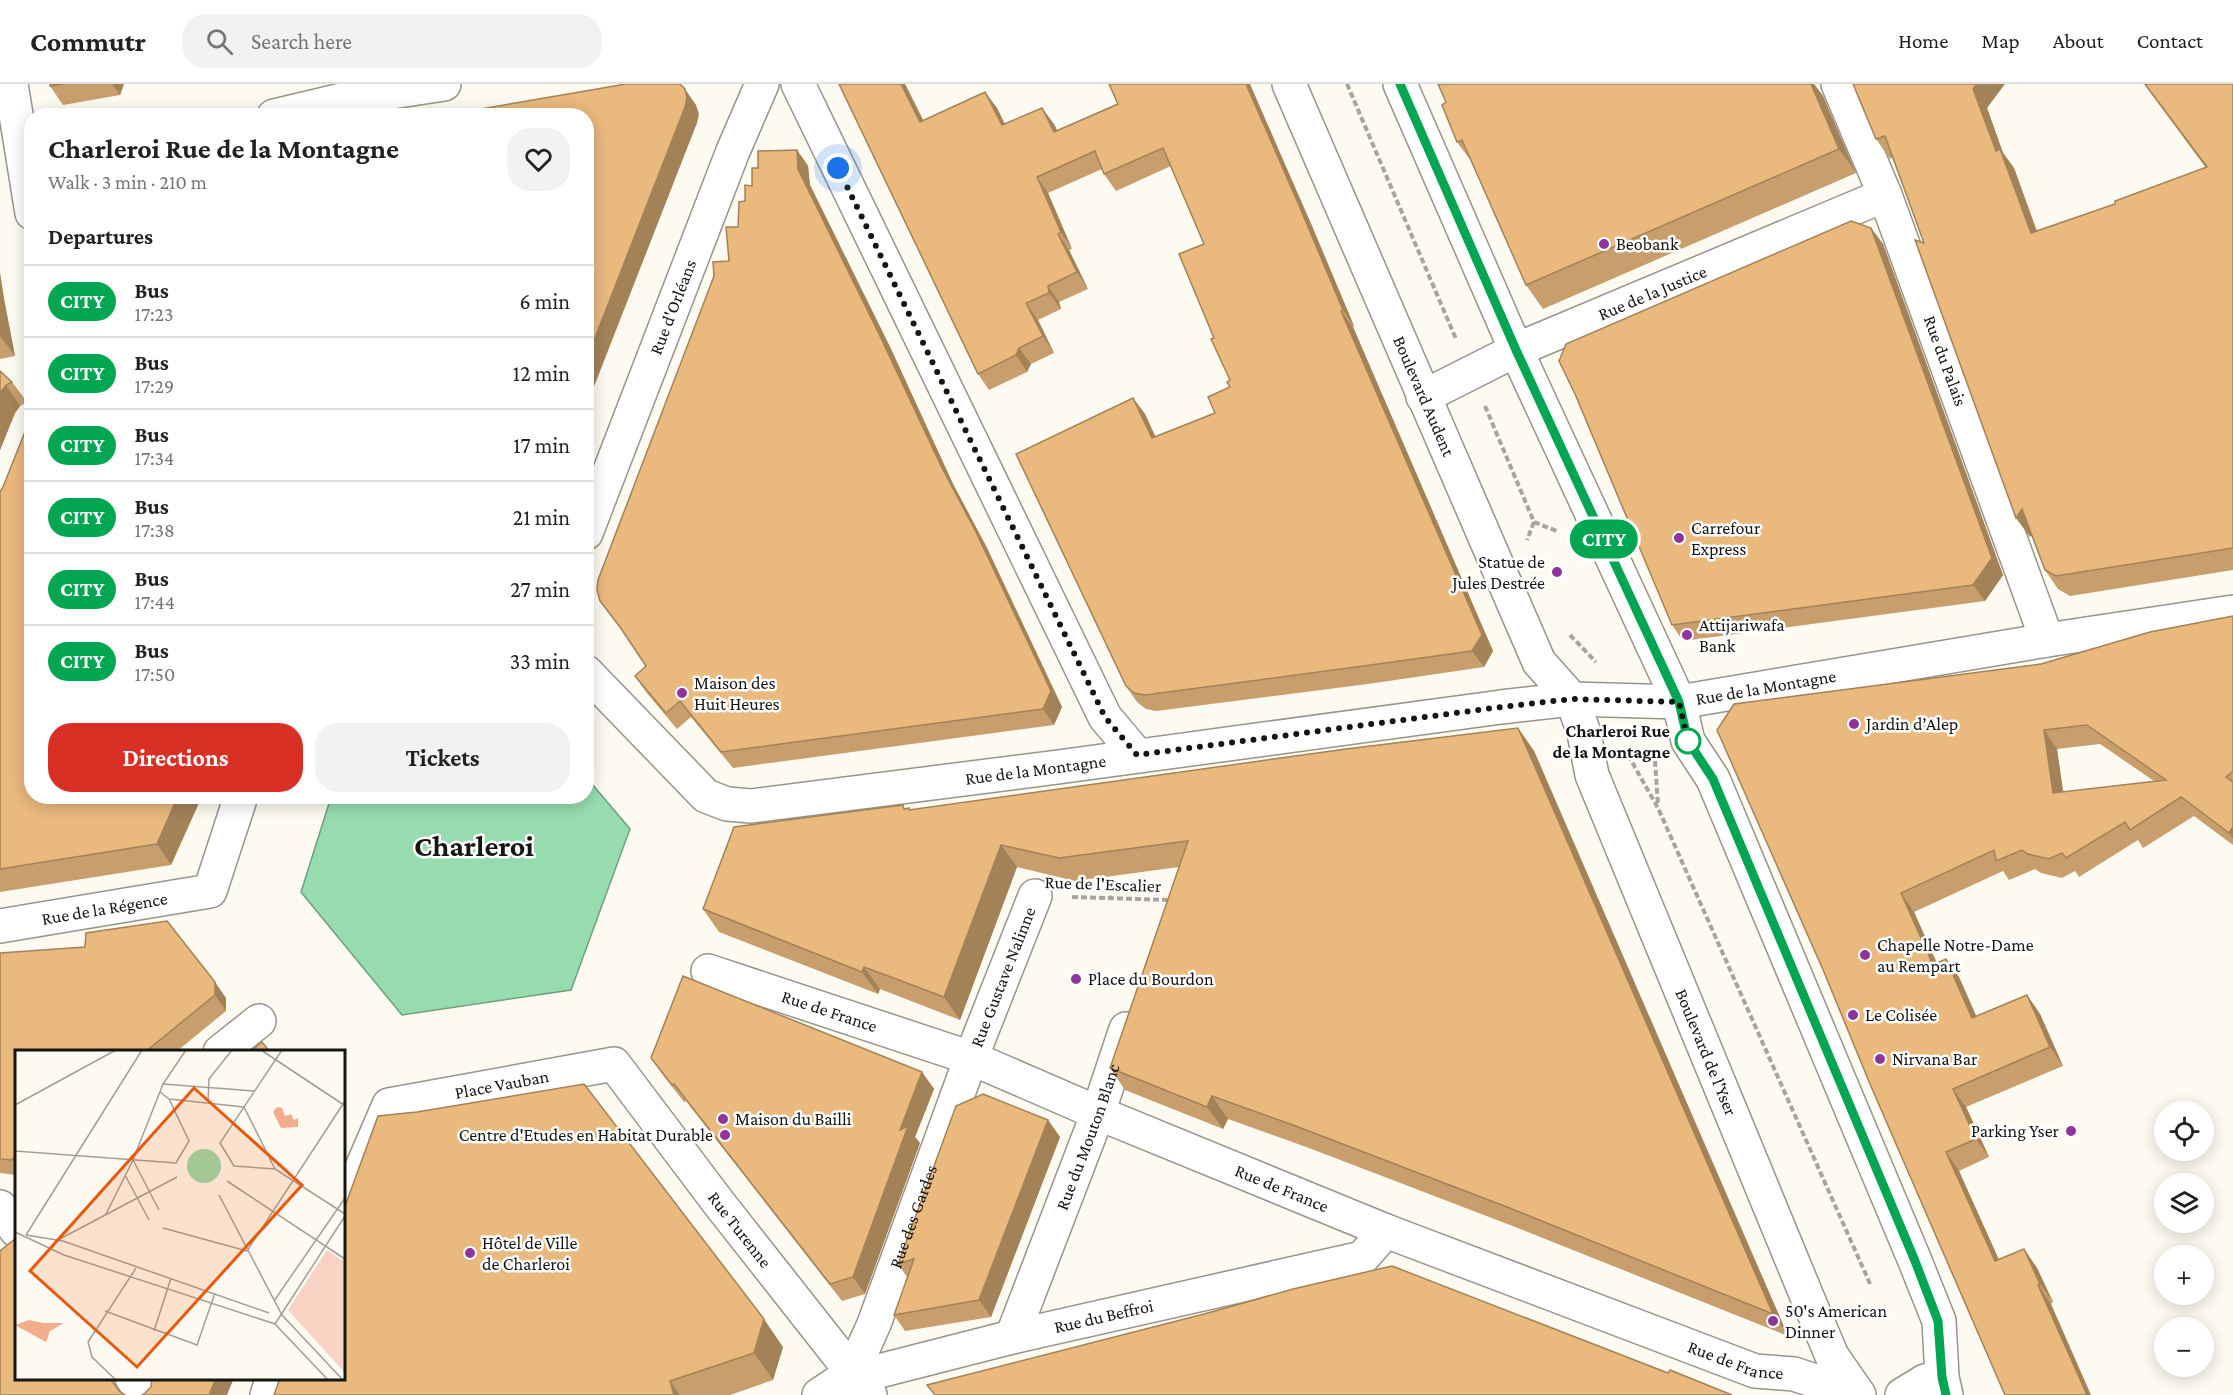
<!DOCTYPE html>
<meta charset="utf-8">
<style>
body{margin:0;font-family:"Crimson Pro",serif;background:#f2f2f2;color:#202124;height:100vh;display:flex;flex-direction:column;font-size:22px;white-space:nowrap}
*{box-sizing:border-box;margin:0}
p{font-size:20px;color:#757577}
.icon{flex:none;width:33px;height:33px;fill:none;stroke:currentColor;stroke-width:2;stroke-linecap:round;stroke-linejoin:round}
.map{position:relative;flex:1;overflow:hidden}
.side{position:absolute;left:24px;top:24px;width:570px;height:696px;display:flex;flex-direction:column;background:#fff;border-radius:24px;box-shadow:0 3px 15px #0003}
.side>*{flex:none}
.badge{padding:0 12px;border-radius:20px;font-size:21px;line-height:39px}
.buttons{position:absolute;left:2154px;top:1017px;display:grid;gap:12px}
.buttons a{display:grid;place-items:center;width:60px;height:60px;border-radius:50%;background:#fff;box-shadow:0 3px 15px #0003;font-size:30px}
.you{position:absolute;width:30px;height:30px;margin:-15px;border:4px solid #fff;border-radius:50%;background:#1a73e8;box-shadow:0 0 0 9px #1a73e833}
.map>.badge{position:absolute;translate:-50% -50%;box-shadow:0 0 0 3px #fff}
h2{padding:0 24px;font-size:22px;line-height:54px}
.round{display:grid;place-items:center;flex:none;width:63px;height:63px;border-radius:24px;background:#f2f2f2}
.summary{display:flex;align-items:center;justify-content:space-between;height:102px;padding:0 24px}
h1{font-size:28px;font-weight:700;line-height:45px}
.button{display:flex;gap:12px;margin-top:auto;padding:12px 24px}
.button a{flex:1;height:69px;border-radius:24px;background:#d93025;color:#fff;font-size:24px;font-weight:700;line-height:69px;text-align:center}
.button a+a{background:#f2f2f2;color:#202124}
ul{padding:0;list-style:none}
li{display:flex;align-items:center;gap:18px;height:72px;padding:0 24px;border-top:2px solid #e0e0e0}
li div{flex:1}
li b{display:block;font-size:22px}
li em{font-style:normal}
li .badge{min-width:66px;font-weight:700;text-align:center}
header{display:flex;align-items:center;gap:36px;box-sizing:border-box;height:84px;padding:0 30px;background:#fff;border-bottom:2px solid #e0e0e0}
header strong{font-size:28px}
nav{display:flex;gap:33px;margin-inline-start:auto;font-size:21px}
.search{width:420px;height:54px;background:#f2f2f2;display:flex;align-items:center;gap:15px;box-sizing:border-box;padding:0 21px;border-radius:24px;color:#757577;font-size:22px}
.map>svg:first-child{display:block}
</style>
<header>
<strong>Commutr</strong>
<div class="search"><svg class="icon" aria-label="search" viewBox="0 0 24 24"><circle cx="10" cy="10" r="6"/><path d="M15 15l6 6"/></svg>Search here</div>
<nav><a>Home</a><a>Map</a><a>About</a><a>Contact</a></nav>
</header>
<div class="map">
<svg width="2233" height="1311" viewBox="0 0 2233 1311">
<rect width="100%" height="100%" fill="#fdfbf1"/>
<!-- water -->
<polygon fill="#97dcae" stroke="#70a07f" stroke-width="1.5" points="587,694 630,745 571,906 402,931 301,808 331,713 586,712"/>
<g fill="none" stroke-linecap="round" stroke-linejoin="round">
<defs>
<g id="street">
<polyline points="11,0 32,129"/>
<polyline points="798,0 1105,633 1137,671"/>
<path id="s1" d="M1838,0L1885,111L2047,556"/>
<polyline points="274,32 346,15 444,0"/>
<path id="s2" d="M1423,313L1516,266L1885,111"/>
<path id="s3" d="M586,449L733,67L762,0"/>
<path id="s4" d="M586,588L706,712L727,720L751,722L1058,683L1501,623L1572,615"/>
<path id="s5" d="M1679,618L2047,556L2233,528"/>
<path id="s6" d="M0,842L210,807L241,712"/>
<path id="s7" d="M708,887L971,974L1098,1029L1386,1147L1755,1287L1794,1290L1858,1311"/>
<polyline points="220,968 259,937"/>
<polyline points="0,1123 16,1146"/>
<path id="s8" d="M344,1125L389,1021L614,980L718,1118L870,1311"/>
<path id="s9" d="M1012,1253L1098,1029L1126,945"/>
<path id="s10" d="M852,1289L874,1240L971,974L1035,812"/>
<polyline points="132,1294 145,1311"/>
<polyline points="267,1311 273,1294"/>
<path id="s11" d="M819,1311L852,1289L879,1287L1012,1253L1362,1174L1386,1147"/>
<polyline points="1902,1311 1925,1297 1942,1293"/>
</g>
<g id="secondary">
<path id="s12" d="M1289,0L1539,578L1572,615L1584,649L1592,691L1808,1215L1832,1272L1859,1311"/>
<polyline points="1400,0 1516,266 1679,618 1688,657 1713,695 1915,1177 1939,1237 1942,1293 1946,1311"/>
<polyline points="1572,615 1679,618"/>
</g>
</defs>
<!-- street casing -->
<use href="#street" stroke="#96948b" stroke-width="36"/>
<!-- secondary casing -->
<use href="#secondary" stroke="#96948b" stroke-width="36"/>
<!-- path -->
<g stroke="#a6a59d" stroke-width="4" stroke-dasharray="6 3" stroke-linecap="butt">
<polyline points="1347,0 1456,255"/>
<polyline points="1485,322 1534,438 1527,456"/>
<polyline points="1534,438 1559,448"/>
<polyline points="1570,551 1596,578"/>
<polyline points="1628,671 1658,724 1871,1202"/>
<polyline points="1655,677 1658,721"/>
<polyline points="1106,794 1110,814"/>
<polyline points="1072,813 1170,816"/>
</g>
<!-- street -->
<use href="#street" stroke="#fff" stroke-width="33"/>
<!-- secondary -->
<use href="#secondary" stroke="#fff" stroke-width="33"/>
</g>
<!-- wall -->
<g fill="#c89f6c" fill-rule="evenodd">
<polygon points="50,0 124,0 120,11 63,21 50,2"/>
<polygon points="839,0 905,0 923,36 997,24 1005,40 1054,40 1057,47 1118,20 1309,135 1354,242 1353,243 1493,567 1484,583 1368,600 1156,627 1146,625 1137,618 1126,602 1133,314 1145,330 1155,353 1215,329 1230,303 1230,296 1214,254 1204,160 1171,82 1116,107 1104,90 1102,85 1048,109 1072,165 1069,166 1088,205 1059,218 1061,225 1038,236 1054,269 1031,280 1027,288 989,306 978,290"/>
<polygon points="1438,0 1814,0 1823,12 1856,89 1543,225 1526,201 1474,81 1457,58 1446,18"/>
<polygon points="1853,0 1987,24 2003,69 2014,84 2037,147 2115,120 2206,84 2144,0 2233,0 2233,486 2070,512 2058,505 2045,486 2032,450 2030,453 1924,159 1893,73 1890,75 1876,55"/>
<polygon points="797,66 808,82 810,101 891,265 953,400 987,464 1062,623 1054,641 733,684 691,633 677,645 646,608 635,592 646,582 628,554 600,517 729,177 745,117 758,84"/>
<polygon points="1871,144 1883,160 2003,491 1985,517 1683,557 1672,541"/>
<polygon points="0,189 4,215 15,272 0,275"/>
<polygon points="0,287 12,298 27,318 20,322 15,329 0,366"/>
<polygon points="0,408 202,712 171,781 0,808"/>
<path d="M2233,532V761L2194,732L2143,764L2138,756L2079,793L2075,787L2062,794L2041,789L2035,785L2009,796L2003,787L1914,828L1937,879L1946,875L1959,893L1976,932L2027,911L2040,930L2063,982L1966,1023L1989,1073L1959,1087L1999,1176L2024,1165L2037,1184L2053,1218L2051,1220L2005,1311L1824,888L2041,580ZM2100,660L2154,697L2063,708L2057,665Z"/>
<polygon points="1518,644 1534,667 1788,1252 1523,1146 1309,1064 1228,1035 1223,1045 1125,1006 1110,984 1179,783 1075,797 1017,783 960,936 880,905 878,910 719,848 703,825 906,724 909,724 910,726"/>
<polygon points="85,863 226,914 226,927 176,968 16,968 16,1091 0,1089 0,869"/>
<polygon points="651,974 922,988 934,1005 915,1053 920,1059 865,1210 842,1217 686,1017 684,1018 663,991"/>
<polygon points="1048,1036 1060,1053 991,1233 905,1247 894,1231 907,1193 898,1180"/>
<polygon points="783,1263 773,1296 730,1311 274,1311"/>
</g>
<!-- shaded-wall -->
<g fill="#a38258">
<polygon points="112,0 124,0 120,11"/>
<polygon points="901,0 905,0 932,54 920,38"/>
<polygon points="1246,0 1250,0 1309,135 1354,242 1343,226"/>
<polygon points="1811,0 1814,0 1823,12 1856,89 1839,65"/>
<polygon points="1977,0 2005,0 1987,24 2003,69 2014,84 2044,168 2031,149 1996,67 1973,5"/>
<polygon points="685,5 696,21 699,30 697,39 586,323 586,277"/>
<polygon points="985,8 997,24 1013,58 1002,41"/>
<polygon points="1042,24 1054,40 1066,64 1054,48"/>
<polygon points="797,66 808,82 810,101 891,265 953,400 987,464 1062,623 1054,641 1043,625 798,85"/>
<polygon points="1037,93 1048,109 1072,165 1061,148"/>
<polygon points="1871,144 1883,160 2003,491 1985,517 1973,501"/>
<polygon points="1058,150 1069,166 1088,205 1077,188"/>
<polygon points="0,189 4,215 15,272 0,252"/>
<polygon points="1048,202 1059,218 1061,225 1049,209"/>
<polygon points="1026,219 1038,236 1054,269 1043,252"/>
<polygon points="1341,227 1353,243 1493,567 1484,583 1472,567"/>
<polygon points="1019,264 1031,280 1027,288 1016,271"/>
<polygon points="6,301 20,322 15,329 0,366 0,309"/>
<polygon points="1133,314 1145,330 1164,371 1152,354"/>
<polygon points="2022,425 2036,444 2030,453 2016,434"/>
<polygon points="1518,644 1534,667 1788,1252 1773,1230"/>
<polygon points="2044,646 2057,665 2066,728 2053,709"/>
<polygon points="178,712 202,712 171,781 157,760"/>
<polygon points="2233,743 2233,755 2229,749"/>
<polygon points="1001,761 1017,783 960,936 944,913"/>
<polygon points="1901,809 1914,828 1946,900 1933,881"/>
<polygon points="1946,875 1959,893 1985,952 1972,934"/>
<polygon points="864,883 880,905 878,910 862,888"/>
<polygon points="215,898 226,914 226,927 215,911"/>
<polygon points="2027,911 2040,930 2063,982 2050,963"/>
<polygon points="922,988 934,1005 915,1053 920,1059 865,1210 853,1193 900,1046"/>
<polygon points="1953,1005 1966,1023 1989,1073 1976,1055"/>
<polygon points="1212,1012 1228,1035 1223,1045 1207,1023"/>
<polygon points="1048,1036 1060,1053 991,1233 979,1216"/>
<polygon points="1946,1068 1959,1087 2008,1196 1995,1177"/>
<polygon points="2024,1165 2037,1184 2053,1218 2040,1200"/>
<polygon points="2038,1201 2051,1220 2091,1311 2087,1311"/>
<polygon points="764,1235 783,1263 773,1296 754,1269"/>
<polygon points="216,1294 234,1294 227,1311 209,1311"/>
<polygon points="670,1297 680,1311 674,1311"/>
</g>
<!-- building -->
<g fill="#e9b97d" stroke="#a38258" stroke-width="1.5" fill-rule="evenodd">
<polygon points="50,0 64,0 50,2"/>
<polygon points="626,0 680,0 685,5 687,14 685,23 586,277 586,32 440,32"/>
<polygon points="839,0 901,0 920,38 985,8 1002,41 1042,24 1054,48 1118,20 1109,0 1246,0 1298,119 1343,226 1341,227 1482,551 1472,567 1356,583 1145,611 1134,609 1126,602 1016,370 1133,314 1152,354 1215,329 1208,313 1230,303 1227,298 1230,296 1211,255 1214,254 1179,170 1204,160 1163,64 1104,90 1095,67 1037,93 1061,148 1058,150 1077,188 1048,202 1049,209 1026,219 1043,252 1019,264 1016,271 978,290"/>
<polygon points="1438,0 1811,0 1839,65 1526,201 1462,56 1457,58 1442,21 1446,18"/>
<polygon points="1853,0 1977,0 1973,5 1996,67 2000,65 2031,149 2115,120 2115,117 2207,83 2145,0 2233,0 2233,464 2056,492 2045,486 2022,425 2016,434 1915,156 1924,159 1885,52 1876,55"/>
<polygon points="797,66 798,85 879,250 942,384 976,448 1051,607 1043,625 721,668 680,617 666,629 635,592 646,582 620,543 600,517 597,506 598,496 714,192 713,178 729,177 726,143 738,143 739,118 745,117 745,101 752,102 752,84 758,84 758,67"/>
<polygon points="1851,137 1871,144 1992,474 1973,501 1672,541 1575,310 1559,277 1566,260"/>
<polygon points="0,287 12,298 6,301 0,309"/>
<polygon points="32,330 32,712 178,712 157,760 0,785 0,408 3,403"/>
<path d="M2233,532V687L2226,693L2233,698V743L2229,749L2181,713L2130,746L2125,738L2066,774L2062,769L2049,775L2028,770L2022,766L1996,777L1994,766L1901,809L1933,881L1946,875L1972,934L2027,911L2050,963L1953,1005L1976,1055L1946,1068L1995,1177L2024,1165L2040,1200L2038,1201L2087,1311H2005L1870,1000L1824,888L1717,646L1734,620L2041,580L2150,548ZM2087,641L2166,696L2053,709L2044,646Z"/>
<polygon points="1518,644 1773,1230 1507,1123 1293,1041 1212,1012 1207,1023 1110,984 1188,757 1059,774 1001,761 944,913 864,883 862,888 703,825 734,743 903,721 904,725 909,724 909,726 1346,665"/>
<polygon points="167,837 215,898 215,911 145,968 16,968 16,1072 11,1076 0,1075 0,869 85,863 86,849"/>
<polygon points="683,892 922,988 900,1046 908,1042 853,1193 830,1200 674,1000 672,1001 651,974"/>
<polygon points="262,958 270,968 250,968"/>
<polygon points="584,1000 764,1235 754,1269 670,1297 674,1311 274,1311 280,1294 344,1294 344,1125 378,1032 417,1028"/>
<polygon points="983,1010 1048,1036 979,1216 894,1231 914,1175 898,1180 956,1022"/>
<polygon points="16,1154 16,1294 110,1294 119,1307 125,1311 0,1311 0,1167"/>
<polygon points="1392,1182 1668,1289 1670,1286 1732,1311 935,1311 927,1301 1204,1230 1293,1205"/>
<polygon points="152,1294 216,1294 209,1311 142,1311 145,1309 151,1303"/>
</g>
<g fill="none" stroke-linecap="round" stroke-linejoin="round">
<defs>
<polyline id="line" points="1400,0 1516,266 1679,618 1688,657 1713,695 1915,1177 1938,1237 1942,1293 1946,1311"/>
</defs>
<!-- line casing -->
<use href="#line" stroke="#fff" stroke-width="14"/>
<!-- line -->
<use href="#line" stroke="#00a651" stroke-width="9"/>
<!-- walk -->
<polyline stroke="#151511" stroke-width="6" stroke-dasharray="0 10.8" points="838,84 1105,633 1137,671 1501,623 1572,615 1679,618 1688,657"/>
</g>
<!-- markers -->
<g fill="#8f339d" stroke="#fff" stroke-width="2">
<circle cx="1604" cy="160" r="6"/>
<circle cx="1679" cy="454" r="6"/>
<circle cx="1557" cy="488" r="6"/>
<circle cx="1687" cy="551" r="6"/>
<circle cx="682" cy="609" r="6"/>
<circle cx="1854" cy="640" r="6"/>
<circle cx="1865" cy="871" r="6"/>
<circle cx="1076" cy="895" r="6"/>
<circle cx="1853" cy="931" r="6"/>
<circle cx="1880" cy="975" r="6"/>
<circle cx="723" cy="1035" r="6"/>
<circle cx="2071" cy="1047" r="6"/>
<circle cx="725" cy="1051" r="6"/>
<circle cx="470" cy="1169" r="6"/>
<circle cx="1773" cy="1237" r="6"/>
</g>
<circle fill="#fff" stroke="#00a651" stroke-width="3" cx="1688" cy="657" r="12"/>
<g text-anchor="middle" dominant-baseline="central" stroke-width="5" stroke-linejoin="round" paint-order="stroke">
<!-- poi labels -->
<g font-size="18" fill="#151511" stroke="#fff" text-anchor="start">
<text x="1616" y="160">Beobank</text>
<text x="1691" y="444">Carrefour<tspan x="1691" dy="21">Express</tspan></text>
<text x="1545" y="478" text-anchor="end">Statue de<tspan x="1545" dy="21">Jules Destrée</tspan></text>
<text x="1699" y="541">Attijariwafa<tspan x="1699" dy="21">Bank</tspan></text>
<text x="694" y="599">Maison des<tspan x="694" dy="21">Huit Heures</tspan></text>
<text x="1866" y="640">Jardin d’Alep</text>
<text x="1877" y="861">Chapelle Notre-Dame<tspan x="1877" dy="21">au Rempart</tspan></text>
<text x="1088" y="895">Place du Bourdon</text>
<text x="1865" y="931">Le Colisée</text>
<text x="1892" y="975">Nirvana Bar</text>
<text x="735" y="1035">Maison du Bailli</text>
<text x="2059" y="1047" text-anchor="end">Parking Yser</text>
<text x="713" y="1051" text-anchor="end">Centre d'Etudes en Habitat Durable</text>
<text x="482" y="1159">Hôtel de Ville<tspan x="482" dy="21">de Charleroi</tspan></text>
<text x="1785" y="1227">50's American<tspan x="1785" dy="21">Dinner</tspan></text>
</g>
<!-- street labels -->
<g font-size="18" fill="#151511" stroke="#fff">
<text stroke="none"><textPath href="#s2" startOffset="252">Rue de la Justice</textPath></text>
<text stroke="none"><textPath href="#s3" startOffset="242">Rue d'Orléans</textPath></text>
<text stroke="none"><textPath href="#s1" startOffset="297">Rue du Palais</textPath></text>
<text stroke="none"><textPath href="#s12" startOffset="340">Boulevard Audent</textPath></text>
<text stroke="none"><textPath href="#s5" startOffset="88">Rue de la Montagne</textPath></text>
<text stroke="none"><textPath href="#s4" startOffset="506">Rue de la Montagne</textPath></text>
<text transform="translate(1103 800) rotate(2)">Rue de l'Escalier</text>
<text stroke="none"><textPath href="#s6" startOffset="106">Rue de la Régence</textPath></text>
<text stroke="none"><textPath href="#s10" startOffset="424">Rue Gustave Nalinne</textPath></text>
<text stroke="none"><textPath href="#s7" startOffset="128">Rue de France</textPath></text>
<text stroke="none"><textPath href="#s12" startOffset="1058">Boulevard de l'Yser</textPath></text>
<text stroke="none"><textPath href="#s8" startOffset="228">Place Vauban</textPath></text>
<text stroke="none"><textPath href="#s9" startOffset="214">Rue du Mouton Blanc</textPath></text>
<text stroke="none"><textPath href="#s7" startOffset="614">Rue de France</textPath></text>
<text stroke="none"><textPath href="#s10" startOffset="168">Rue des Gardes</textPath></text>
<text stroke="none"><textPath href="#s8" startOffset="550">Rue Turenne</textPath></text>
<text stroke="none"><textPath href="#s11" startOffset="298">Rue du Beffroi</textPath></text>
<text stroke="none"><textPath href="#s7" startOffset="1100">Rue de France</textPath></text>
</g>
<!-- stop labels -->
<g font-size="18" font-weight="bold" fill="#151511" stroke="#fff" text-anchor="end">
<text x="1670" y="647">Charleroi Rue<tspan x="1670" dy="21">de la Montagne</tspan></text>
</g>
<!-- town labels -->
<g font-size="30" font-weight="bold" fill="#151511" stroke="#fff">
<text x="474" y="761">Charleroi</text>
</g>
</g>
<!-- overview -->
<g transform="translate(15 966)">
<rect width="330" height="330" fill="#fdfbf1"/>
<path d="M262,57L267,58L270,66L276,64L279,70L283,68V77L266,78L258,62ZM14,270L28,273H49L35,281L31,292L0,275Z" fill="#f3ac8c"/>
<path d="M312,200L330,212V323L273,260Z" fill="#f8d2c2"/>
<path d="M172 116a17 17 0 1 1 34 0a17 17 0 1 1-34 0Z" fill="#97dcae"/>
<path fill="none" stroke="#a09f97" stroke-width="1.5" d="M246,0L329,55M148,34L239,41M154,49L229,57M193,52L194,29L217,0M0,55L101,0M229,57L260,119L330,164M0,101L161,113L174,91L154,49L145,42M118,110L144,160M260,119L219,116L205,93L267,0M110,125L134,170M212,131L330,209M204,145L267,265L328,330M91,164L118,110L148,34L171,0M148,178L232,201M0,182L49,205L260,274L313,330M11,185L48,191L254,263M11,185L127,0M43,190L162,127M232,201L330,51M259,251L330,148M90,261L182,295L200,243M260,274L330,166M139,281L156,228M101,330L77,307L73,292L121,218"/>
<path fill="#e8590c" fill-opacity="0.15" stroke="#e8590c" stroke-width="3" d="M179,38L287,135L122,317L15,221Z"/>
<rect width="330" height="330" fill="none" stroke="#151511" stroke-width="3"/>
</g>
</svg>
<div class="buttons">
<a><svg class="icon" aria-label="locate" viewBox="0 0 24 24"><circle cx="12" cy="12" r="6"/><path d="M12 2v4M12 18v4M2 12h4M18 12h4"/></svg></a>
<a><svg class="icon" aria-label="layers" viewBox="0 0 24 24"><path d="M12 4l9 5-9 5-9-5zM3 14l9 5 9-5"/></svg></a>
<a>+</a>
<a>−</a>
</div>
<div class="you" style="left:838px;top:84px"></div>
<b class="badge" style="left:1604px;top:455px;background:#00a651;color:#fff">CITY</b>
<section class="side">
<div class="summary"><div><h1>Charleroi Rue de la Montagne</h1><p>Walk · 3 min · 210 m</p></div><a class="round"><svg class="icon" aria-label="heart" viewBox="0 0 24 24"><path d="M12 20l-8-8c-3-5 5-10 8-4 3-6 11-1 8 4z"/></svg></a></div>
<h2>Departures</h2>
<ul>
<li><span class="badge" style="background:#00a651;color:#fff">CITY</span><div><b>Bus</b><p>17:23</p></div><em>6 min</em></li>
<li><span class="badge" style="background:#00a651;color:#fff">CITY</span><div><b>Bus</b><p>17:29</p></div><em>12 min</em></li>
<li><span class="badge" style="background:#00a651;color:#fff">CITY</span><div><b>Bus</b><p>17:34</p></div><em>17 min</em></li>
<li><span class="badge" style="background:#00a651;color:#fff">CITY</span><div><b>Bus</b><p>17:38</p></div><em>21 min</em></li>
<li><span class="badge" style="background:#00a651;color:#fff">CITY</span><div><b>Bus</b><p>17:44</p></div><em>27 min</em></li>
<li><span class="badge" style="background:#00a651;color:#fff">CITY</span><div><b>Bus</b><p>17:50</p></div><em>33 min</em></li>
</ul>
<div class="button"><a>Directions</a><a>Tickets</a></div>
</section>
</div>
